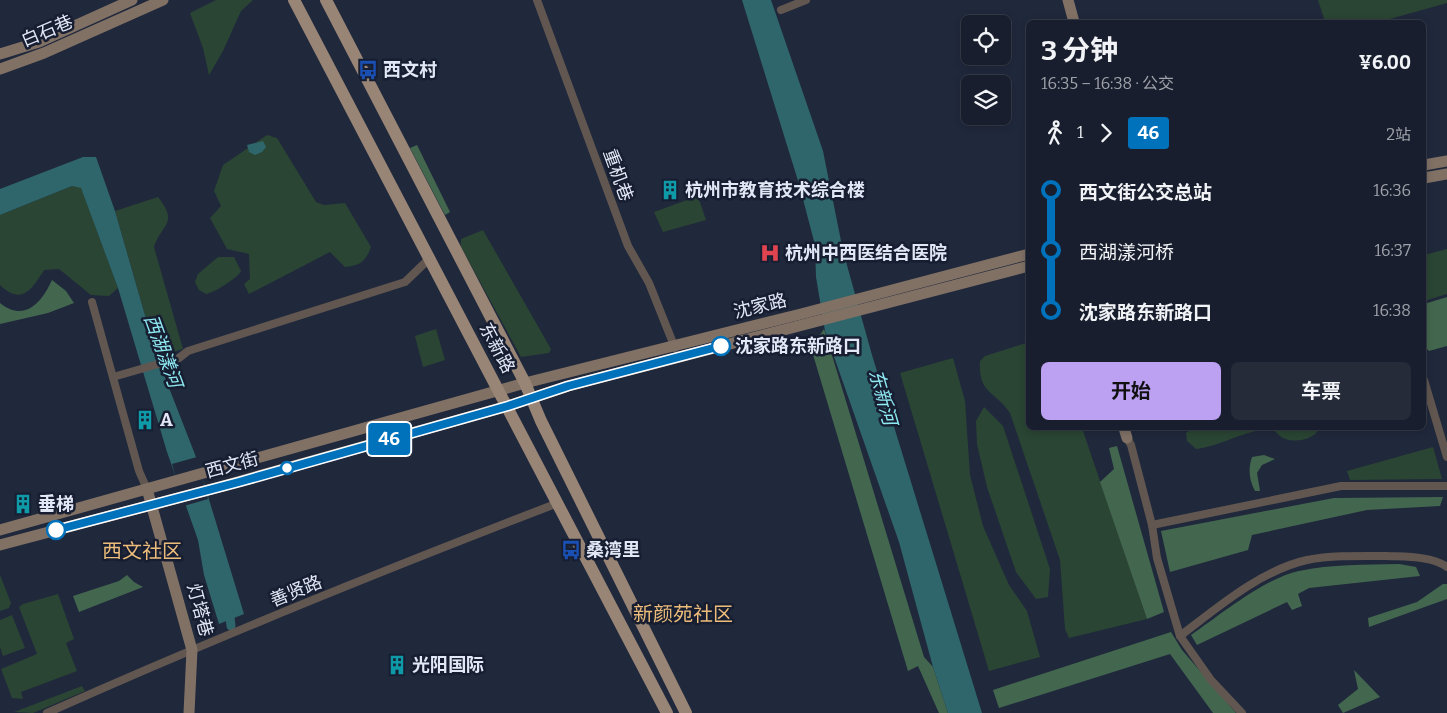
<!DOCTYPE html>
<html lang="zh">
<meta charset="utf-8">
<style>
body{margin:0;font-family:Bitter,"Noto Sans SC",serif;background:#252b39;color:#f1f3f6;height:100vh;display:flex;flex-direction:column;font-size:19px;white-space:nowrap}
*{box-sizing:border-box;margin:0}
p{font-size:16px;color:#9fa2aa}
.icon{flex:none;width:28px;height:28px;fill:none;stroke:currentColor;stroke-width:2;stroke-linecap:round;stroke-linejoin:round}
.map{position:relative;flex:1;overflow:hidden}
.panel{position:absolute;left:1026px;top:20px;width:400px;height:410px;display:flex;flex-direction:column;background:#181e2d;border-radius:8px;box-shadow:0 2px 8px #0003,0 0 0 1px #363c49}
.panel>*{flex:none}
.badge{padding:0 10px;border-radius:4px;font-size:18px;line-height:32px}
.fabs{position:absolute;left:961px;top:15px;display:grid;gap:10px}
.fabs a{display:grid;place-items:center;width:50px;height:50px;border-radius:8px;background:#181e2d;box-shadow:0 2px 8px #0003,0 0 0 1px #363c49;font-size:25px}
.map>.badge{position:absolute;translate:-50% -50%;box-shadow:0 0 0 2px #fff}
.legs{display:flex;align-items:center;gap:8px;height:55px;padding:0 15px;font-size:16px}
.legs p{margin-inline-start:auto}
.overview{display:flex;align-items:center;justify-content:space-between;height:85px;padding:0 15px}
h1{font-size:28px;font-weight:700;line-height:38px}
.primary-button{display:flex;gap:10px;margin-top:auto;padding:10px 15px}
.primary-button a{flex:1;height:58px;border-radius:8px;background:#bca0f2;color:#111;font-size:20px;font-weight:700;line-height:58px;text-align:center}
.primary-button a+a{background:#252b39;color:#f1f3f6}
ul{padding:0 15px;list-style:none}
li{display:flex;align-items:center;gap:18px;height:60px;font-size:19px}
li i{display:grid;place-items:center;width:8px;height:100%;margin:0 6px;background:currentColor}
li i::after{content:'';width:12px;height:12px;margin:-6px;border:4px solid;border-radius:50%;background:#181e2d}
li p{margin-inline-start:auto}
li:first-child i{background:linear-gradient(#0000 50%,currentColor 0)}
li:last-child i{background:linear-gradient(currentColor 50%,#0000 0)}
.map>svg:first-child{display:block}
</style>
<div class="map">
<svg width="1447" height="713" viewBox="0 0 1447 713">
<rect width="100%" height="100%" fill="#20283c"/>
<!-- green -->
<g fill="#2a4533">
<polygon points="216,0 253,0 241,11 223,51 209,75 203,48 190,13"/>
<polygon points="1318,0 1447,0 1447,3 1379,22 1325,22"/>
<path d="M267,135L277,138L316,202L324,205L345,203L371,247C366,261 360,266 345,267L330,252L249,294L244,284L250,279L249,254L227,249L210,218L221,206L214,191L223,165Z"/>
<path d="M72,186L81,187L118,288L109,296L91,295L59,269L44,270C32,289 22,306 0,285V215Z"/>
<polygon points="698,196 706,220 663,232 654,212"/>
<path d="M158,197C179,224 162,223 154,247L183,349L157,357L115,211Z"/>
<polygon points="483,230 551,349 549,353 521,357 461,247 461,239"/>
<polygon points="1447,249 1447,294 1424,301 1424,255"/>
<path d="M218,257H234L241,271C238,278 213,293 206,294L199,290L195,282L198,274Z"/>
<polygon points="436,329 445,360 423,367 415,336"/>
<path d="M1029,342V428H1082L1147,619L1069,638L1065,629L1060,560L1010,413C994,390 978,394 980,361L985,356Z"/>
<polygon points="953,358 965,401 970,475 983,526 1009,585 1027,611 1040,657 989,671 900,373"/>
<polygon points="984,407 1003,426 1050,569 1048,597 1036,599 1016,572 987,487 977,444 976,421"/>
<path d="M1192,428H1319C1316,439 1296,443 1286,439C1281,438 1276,432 1273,429C1245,429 1223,446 1196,449L1187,441L1186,433Z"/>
<polygon points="1433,447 1442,479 1350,480 1347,471"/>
<polygon points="0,575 11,603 9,608 0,611"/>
<polygon points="58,594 74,639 66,643 77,671 21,692 23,699 12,698 1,669 37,654 19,607 23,604"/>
<polygon points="12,615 25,648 3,656 0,647 0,620"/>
<polygon points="82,686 85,691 33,713 14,712"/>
</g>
<!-- forest -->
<g fill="#43674e">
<polygon points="417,145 450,212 445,215 410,148"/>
<path d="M52,280L66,291L74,303L48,313L0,324V303C25,323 42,302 52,280Z"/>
<polygon points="1447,297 1447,346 1429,351 1424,346 1424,304"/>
<polygon points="824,329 924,657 933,667 948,713 939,713 918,666 908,671 811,348"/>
<polygon points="1117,446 1164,612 1147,619 1100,482 1114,469 1109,448"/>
<path d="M1264,455L1275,459L1262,465L1257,473L1260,491H1255C1249,480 1248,469 1252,457Z"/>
<polygon points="1443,497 1440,506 1367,510 1252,535 1248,550 1170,572 1161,531 1334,498"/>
<path d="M1399,564L1416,567L1420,576L1309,588L1298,594L1302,606L1292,610L1287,602L1197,645L1191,635C1220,615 1265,578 1299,571C1331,564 1366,565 1399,564Z"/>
<polygon points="127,575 134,582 143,587 79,612 73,596 119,581"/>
<polygon points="1443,584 1447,584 1447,599 1369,627 1368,618 1417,602"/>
<polygon points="1171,632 1182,650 1236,713 1213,713 1170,654 999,708 993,690"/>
<polygon points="1354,670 1380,697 1343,713 1338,705 1358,689"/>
</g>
<!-- water -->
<g fill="#2f666b">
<polygon points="742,0 771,0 823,151 843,251 872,355 982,713 948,713 933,667 899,542 825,331 816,277 815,245 799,184"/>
<polygon points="263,141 266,147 262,152 255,155 249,152 247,145"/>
<polygon points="83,157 96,157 115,211 157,357 196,457 244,614 219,624 204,575 198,540 167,452 118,288 81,188 72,186 0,215 0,189"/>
</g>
<!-- pier -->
<polygon fill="#20283c" points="197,457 208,499 184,506 172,464"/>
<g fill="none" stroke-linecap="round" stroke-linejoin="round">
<!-- canal -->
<polyline stroke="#2f666b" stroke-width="9" points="229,608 231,626"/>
<!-- street -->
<g stroke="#615750" stroke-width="8">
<polyline points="537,0 628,246 649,283 675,348"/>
<polyline points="781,10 806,0"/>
<polyline points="92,302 139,471 147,489"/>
<polyline points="113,377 179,358 188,351 405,282 430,258"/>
<polyline points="1424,380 1447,457"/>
<polyline points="1127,438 1131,445 1152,525 1157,558 1180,636 1211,680 1242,713"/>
<polyline points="1152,525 1341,486 1447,486"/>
<path d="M1180,636C1217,608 1261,570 1307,560C1333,555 1361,556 1387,556C1406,557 1431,556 1447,567"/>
<path d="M47,713C215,638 386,569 558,503"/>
</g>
<!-- secondary -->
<g stroke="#817165" stroke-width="11">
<polyline points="1068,0 1074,22"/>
<polyline points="0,54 39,42 132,0"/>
<polyline points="0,69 44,53 163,0"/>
<polyline points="1424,165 1447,161"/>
<polyline points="1424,178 1447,174"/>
<polyline points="1124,428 1127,438"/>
<polyline points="147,489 192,650 189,713"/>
<polyline points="0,530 525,383 801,314 1029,254"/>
<polyline points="0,545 223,486 508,406 568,386 1029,266"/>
</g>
<!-- primary -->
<g stroke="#998576" stroke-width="12">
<polyline points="294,0 667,713"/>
<polyline points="326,0 525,383 541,421 686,713"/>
</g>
</g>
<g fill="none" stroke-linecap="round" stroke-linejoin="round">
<defs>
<polyline id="line-1" points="56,530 239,482 508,406 568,386 721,346"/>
</defs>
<!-- line-1 casing -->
<use href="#line-1" stroke="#fff" stroke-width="11"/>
<!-- line-1 -->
<use href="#line-1" stroke="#0072bc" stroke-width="8"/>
</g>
<!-- icons -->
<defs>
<symbol id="bus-bare" viewBox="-9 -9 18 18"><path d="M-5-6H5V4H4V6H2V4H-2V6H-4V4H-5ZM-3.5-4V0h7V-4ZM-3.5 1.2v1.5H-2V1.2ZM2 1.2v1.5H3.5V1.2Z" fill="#1a4fb4" stroke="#171e32" stroke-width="2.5" paint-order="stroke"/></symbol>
<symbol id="building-bare" viewBox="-9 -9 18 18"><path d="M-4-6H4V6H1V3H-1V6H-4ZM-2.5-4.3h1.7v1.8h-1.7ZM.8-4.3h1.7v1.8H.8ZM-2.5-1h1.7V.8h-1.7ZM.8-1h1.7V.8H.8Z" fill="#0f9aa8" stroke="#171e32" stroke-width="2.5" paint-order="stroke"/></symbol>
<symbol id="hospital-bare" viewBox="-9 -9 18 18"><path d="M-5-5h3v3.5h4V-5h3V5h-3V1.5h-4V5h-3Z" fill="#e0444e" stroke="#171e32" stroke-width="2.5" paint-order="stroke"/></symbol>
</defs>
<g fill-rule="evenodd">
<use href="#bus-bare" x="354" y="56" width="28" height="28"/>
<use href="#building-bare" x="656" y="176" width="28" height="28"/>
<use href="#hospital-bare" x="756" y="239" width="28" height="28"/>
<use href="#building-bare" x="131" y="406" width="28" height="28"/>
<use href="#building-bare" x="9" y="490" width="28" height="28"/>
<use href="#bus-bare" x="557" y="536" width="28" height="28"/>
<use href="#building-bare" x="383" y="651" width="28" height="28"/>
</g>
<!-- markers -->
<g fill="#fff" stroke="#0072bc" stroke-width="2.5">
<circle cx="721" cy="346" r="9"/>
<circle cx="287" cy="468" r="6"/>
<circle cx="56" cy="530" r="9"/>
</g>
<g text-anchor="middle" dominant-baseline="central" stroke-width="5" stroke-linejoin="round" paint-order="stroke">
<!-- street labels -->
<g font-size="18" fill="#e1e7f5" stroke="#171e32">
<text transform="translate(47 31) rotate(-23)">白石巷</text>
<text transform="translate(618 175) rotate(70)">重机巷</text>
<text transform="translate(760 306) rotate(-14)">沈家路</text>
<text transform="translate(497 348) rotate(62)">东新路</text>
<text transform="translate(232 465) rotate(-15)">西文街</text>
<text transform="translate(296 591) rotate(-22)">善贤路</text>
<text transform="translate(200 610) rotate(75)">灯塔巷</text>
</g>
<!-- poi labels -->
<g font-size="18" font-weight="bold" fill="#e1e7f5" stroke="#171e32" text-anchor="start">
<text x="383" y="70">西文村</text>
<text x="685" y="190">杭州市教育技术综合楼</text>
<text x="785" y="253">杭州中西医结合医院</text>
<text x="160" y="420">A</text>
<text x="38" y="504">垂梯</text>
<text x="586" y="550">桑湾里</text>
<text x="412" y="665">光阳国际</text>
</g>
<!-- stop labels -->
<g font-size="18" font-weight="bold" fill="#e1e7f5" stroke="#171e32" text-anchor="start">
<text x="735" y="346">沈家路东新路口</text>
</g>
<!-- water labels -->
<g font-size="19" font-style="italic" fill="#8ee9f1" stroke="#171e32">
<text transform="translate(163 351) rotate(70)">西湖漾河</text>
<text transform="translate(883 397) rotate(74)">东新河</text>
</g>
<!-- quarter labels -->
<g font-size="20" fill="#ecbc7a" stroke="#171e32">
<text x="142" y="551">西文社区</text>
<text x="683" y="614">新颜苑社区</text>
</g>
</g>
</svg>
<div class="fabs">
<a><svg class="icon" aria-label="locate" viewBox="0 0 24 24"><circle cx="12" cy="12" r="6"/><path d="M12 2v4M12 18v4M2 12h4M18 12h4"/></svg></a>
<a><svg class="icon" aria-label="layers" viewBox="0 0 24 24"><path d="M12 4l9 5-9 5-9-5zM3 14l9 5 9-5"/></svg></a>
</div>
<b class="badge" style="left:389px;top:439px;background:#0072bc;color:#fff">46</b>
<section class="panel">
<div class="overview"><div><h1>3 分钟</h1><p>16:35 – 16:38 · 公交</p></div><b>¥6.00</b></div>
<div class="legs"><svg class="icon" aria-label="walk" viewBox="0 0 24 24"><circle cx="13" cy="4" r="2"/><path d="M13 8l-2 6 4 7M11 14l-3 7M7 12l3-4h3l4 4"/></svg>1<svg class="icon" aria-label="forward" viewBox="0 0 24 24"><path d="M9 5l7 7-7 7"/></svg><b class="badge" style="background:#0072bc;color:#fff">46</b><p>2站</p></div>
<ul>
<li><i style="color:#0072bc"></i><b>西文街公交总站</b><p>16:36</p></li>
<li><i style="color:#0072bc"></i><span>西湖漾河桥</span><p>16:37</p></li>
<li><i style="color:#0072bc"></i><b>沈家路东新路口</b><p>16:38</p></li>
</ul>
<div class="primary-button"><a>开始</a><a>车票</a></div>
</section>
</div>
